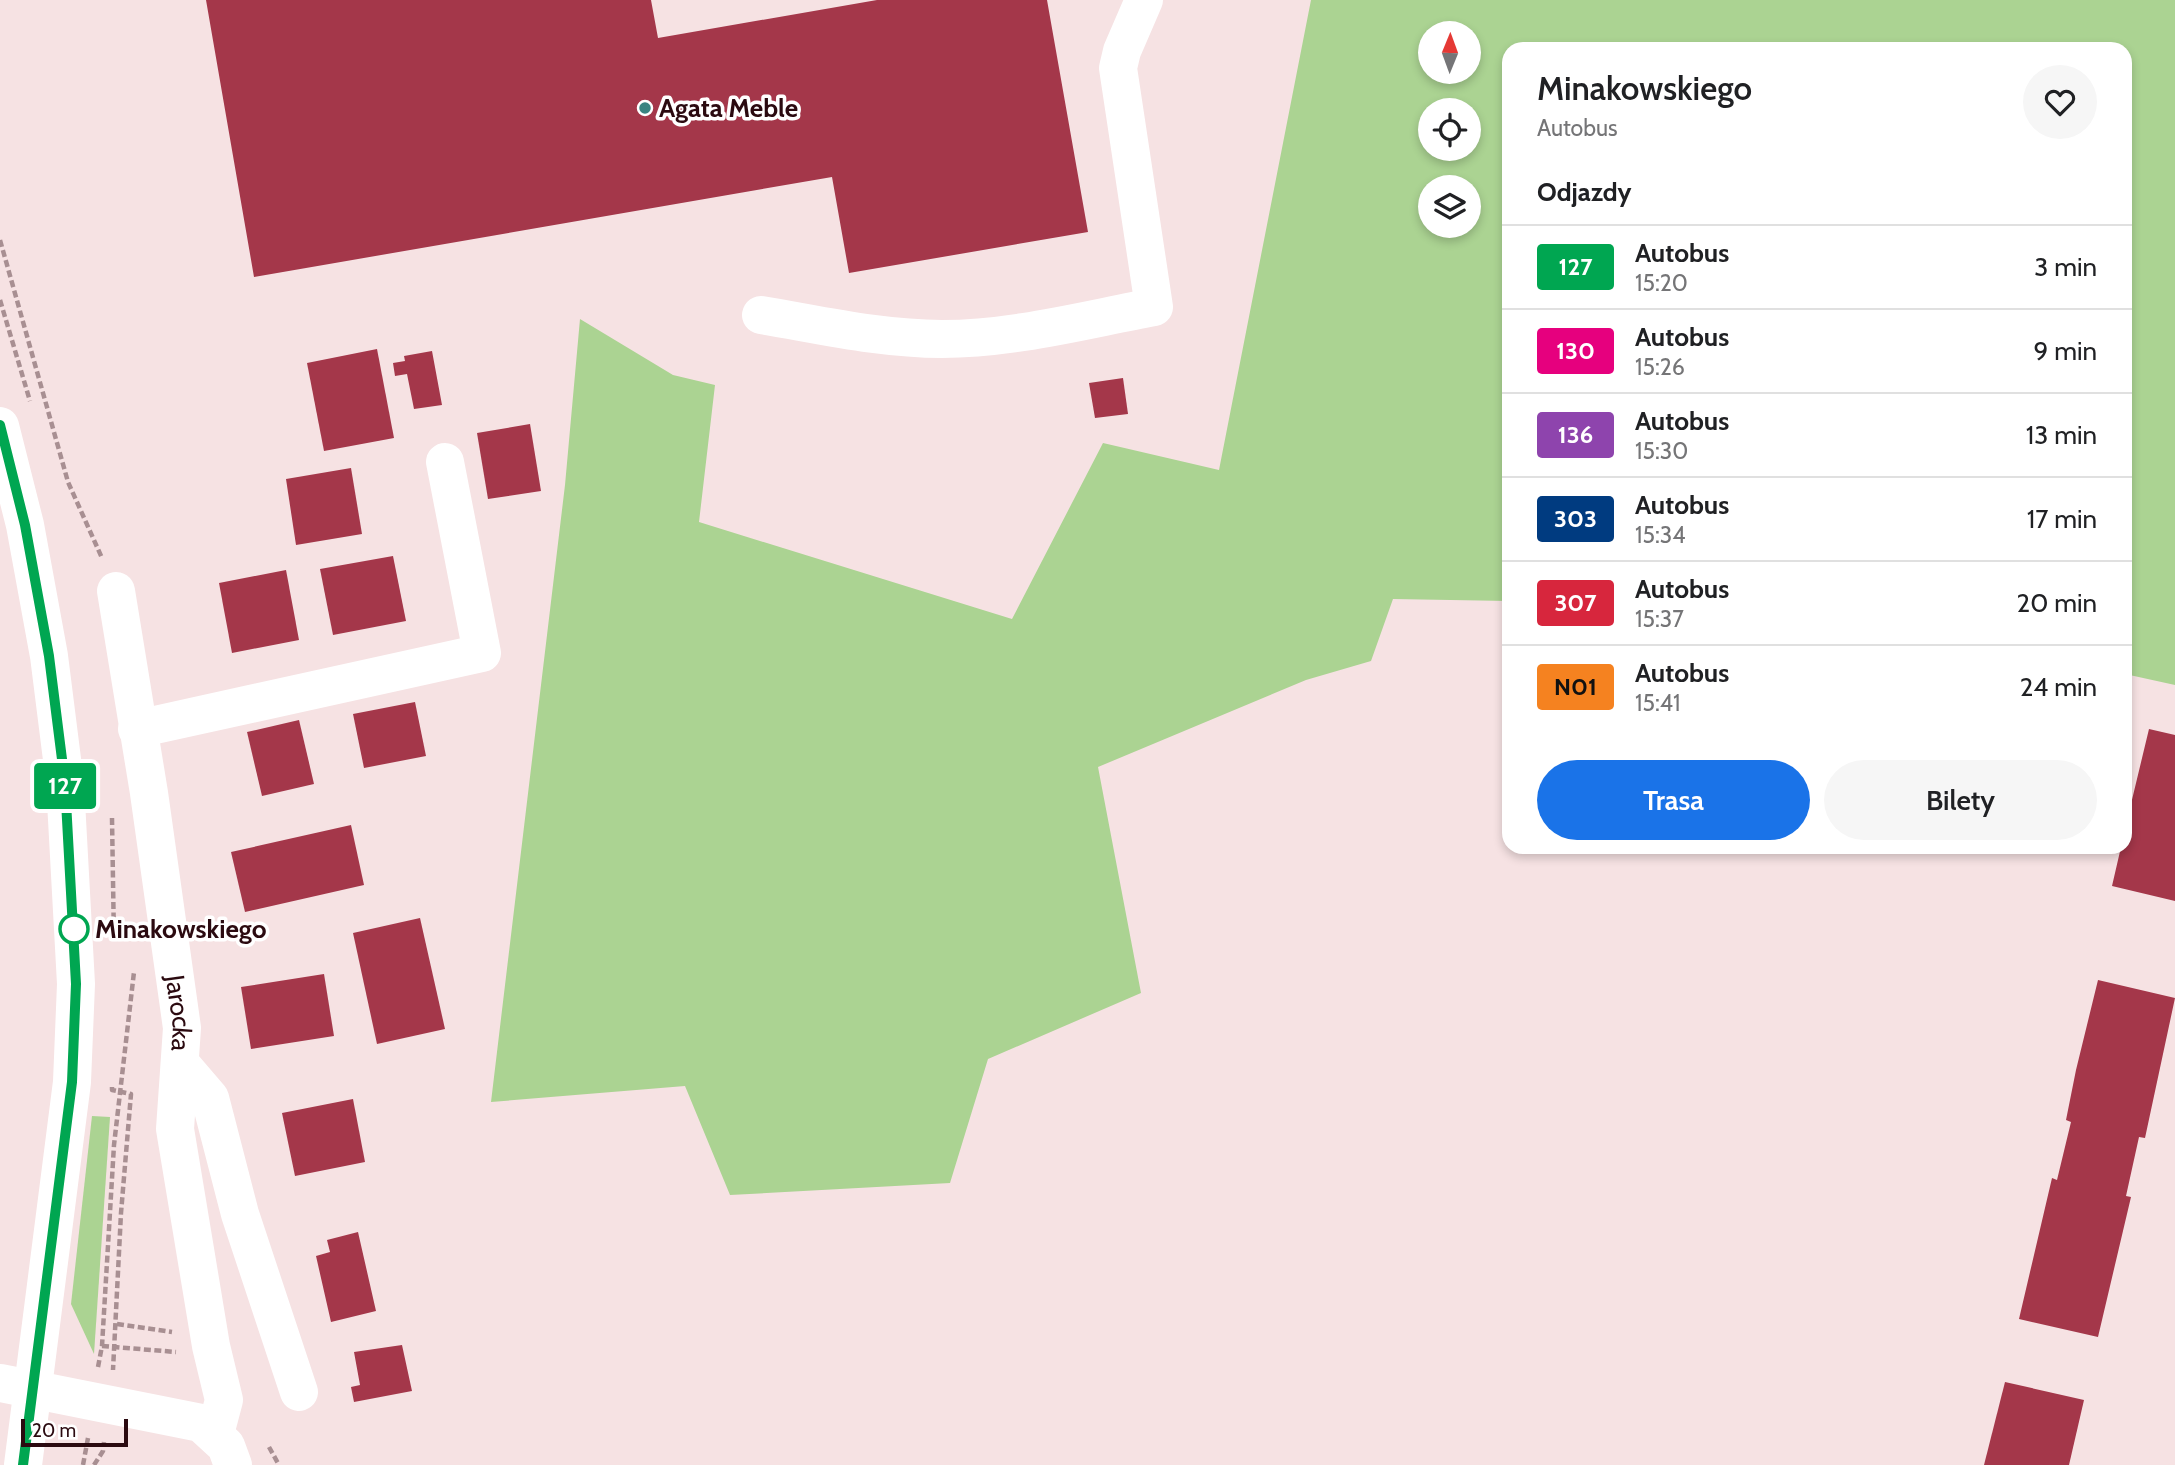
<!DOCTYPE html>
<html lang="pl">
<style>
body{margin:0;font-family:Cabin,sans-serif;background:#f6f6f6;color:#202124;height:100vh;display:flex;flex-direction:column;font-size:26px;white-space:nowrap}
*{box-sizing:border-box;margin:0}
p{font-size:23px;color:#757577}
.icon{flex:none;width:38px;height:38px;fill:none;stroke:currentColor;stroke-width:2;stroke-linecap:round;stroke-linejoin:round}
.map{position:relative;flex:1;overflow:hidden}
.sheet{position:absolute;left:1502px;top:42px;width:630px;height:812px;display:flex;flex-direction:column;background:#fff;border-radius:21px;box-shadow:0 4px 10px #0003}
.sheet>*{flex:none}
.badge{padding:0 14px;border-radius:5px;font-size:24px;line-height:46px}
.needle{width:46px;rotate:1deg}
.controls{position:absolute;left:1418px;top:21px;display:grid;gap:14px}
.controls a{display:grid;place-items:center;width:63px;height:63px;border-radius:50%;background:#fff;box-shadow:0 4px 10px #0003;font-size:35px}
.scale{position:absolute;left:21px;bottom:18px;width:107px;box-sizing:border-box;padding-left:7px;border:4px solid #2b0a10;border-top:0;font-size:19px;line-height:24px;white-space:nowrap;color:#2b0a10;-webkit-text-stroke:5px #fff;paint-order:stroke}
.map>.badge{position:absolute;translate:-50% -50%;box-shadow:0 0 0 4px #fff}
h2{padding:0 35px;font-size:26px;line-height:63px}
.round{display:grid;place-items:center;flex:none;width:74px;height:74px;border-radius:37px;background:#f6f6f6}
.overview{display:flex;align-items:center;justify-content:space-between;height:119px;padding:0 35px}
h1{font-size:33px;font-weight:600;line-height:52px}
.button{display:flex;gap:14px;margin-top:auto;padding:14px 35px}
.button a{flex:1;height:80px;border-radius:42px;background:#1a73e8;color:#fff;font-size:28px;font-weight:600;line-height:80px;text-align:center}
.button a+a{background:#f6f6f6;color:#202124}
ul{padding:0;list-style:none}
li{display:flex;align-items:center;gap:21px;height:84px;padding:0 35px;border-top:2px solid #e0e0e0}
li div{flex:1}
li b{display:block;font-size:26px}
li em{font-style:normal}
li .badge{min-width:77px;font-weight:700;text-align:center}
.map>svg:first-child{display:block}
</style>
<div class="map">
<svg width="2175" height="1465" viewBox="0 0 2175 1465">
<rect width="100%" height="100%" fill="#f6e2e3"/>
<!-- green -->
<g fill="#abd392" fill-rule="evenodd">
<path d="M1311,0H2175V685L2125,674L2124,49H1508V601L1393,599L1371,661L1306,680L1098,767L1141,993L988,1059L950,1183L730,1195L685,1086L491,1102L565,485L580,319L673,375L715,385L699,522L1012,619L1103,443L1219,470ZM1430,33H1468V72H1430ZM1430,110H1468V149H1430ZM1430,187H1468V226H1430Z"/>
<polygon points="92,1116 110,1117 94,1354 71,1304"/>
</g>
<!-- building -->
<g fill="#a4374a">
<polygon points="206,0 651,0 658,38 877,0 1047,0 1088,232 849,273 832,177 254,277"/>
<polygon points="377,349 394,438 324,451 307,363"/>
<polygon points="432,351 442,405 414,409 407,374 395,376 393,363 405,361 404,356"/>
<polygon points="1123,378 1128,414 1095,418 1089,383"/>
<polygon points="530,424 541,491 488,499 477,433"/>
<polygon points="351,468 362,534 296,545 286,479"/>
<polygon points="393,556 406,621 333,635 320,569"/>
<polygon points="286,570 299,640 232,653 219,583"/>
<polygon points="415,702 426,756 364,768 353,714"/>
<polygon points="299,720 314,784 262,796 247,732"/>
<polygon points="2149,729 2175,735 2175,901 2112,886 2121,847 2124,847 2124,833"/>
<polygon points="351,825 364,885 245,912 231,852"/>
<polygon points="420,918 445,1029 377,1044 353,933"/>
<polygon points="324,974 334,1036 251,1049 241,987"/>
<polygon points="2098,980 2175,998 2145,1138 2139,1137 2126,1196 2131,1197 2098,1337 2019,1319 2052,1178 2057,1180 2071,1122 2066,1120 2076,1070"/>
<polygon points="353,1099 365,1162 295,1176 282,1113"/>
<polygon points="358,1232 376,1311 331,1322 316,1256 330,1252 327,1240"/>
<polygon points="402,1345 412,1391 354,1402 351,1387 360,1385 354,1352"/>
<polygon points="2005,1382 2084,1400 2069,1465 1984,1465"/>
</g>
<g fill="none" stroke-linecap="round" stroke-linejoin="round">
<!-- path -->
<g stroke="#a88f92" stroke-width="4.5" stroke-dasharray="7 3.5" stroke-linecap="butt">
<polyline points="0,240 68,482 102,558"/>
<polyline points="0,300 30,401"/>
<polyline points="112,818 114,942"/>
<polyline points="112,1087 112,1090 131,1094 121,1213 113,1370"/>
<polyline points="117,1324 172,1332"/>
<polyline points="102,1346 176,1352"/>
<polyline points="98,1367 102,1346 114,1145 134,972"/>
<polyline points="269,1447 279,1465"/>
<polyline points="83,1465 88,1438"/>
<polyline points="94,1465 103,1451 104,1442"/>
</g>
<!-- minor -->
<g stroke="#fff" stroke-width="38">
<path d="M761,315C821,325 881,339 942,339C1013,339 1084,320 1154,307L1118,68L1122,51L1144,0"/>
<path id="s1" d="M116,591L149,793L182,1028L175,1129L211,1346L224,1400L215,1434"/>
<polyline points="137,729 482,653 445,462"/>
<polyline points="180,1063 210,1098 240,1214 299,1392"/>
<polyline points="0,1383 201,1423 226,1446 233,1465"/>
</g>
<!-- major -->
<polyline stroke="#fff" stroke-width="38" points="0,426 25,525 49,656 65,783 76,984 72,1082 23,1465"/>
</g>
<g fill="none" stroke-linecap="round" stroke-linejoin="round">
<defs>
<polyline id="line" points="0,425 25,525 49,656 65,783 76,984 72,1082 23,1465"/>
</defs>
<!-- line casing -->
<use href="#line" stroke="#fff" stroke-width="16"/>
<!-- line -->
<use href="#line" stroke="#00a651" stroke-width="10"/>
</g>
<!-- markers -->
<circle fill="#3a8381" stroke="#fff" stroke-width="2.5" cx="645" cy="108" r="7"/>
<circle fill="#fff" stroke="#00a651" stroke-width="3.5" cx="74" cy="929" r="14"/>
<g text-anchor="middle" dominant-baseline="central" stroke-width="7" stroke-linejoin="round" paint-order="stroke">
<!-- poi labels -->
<g font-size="26" font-weight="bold" fill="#2b0a10" stroke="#fff" text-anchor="start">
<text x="659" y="108">Agata Meble</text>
</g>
<!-- stop labels -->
<g font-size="26" font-weight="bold" fill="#2b0a10" stroke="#fff" text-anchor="start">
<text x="95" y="929">Minakowskiego</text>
</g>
<!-- street labels -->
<g font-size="26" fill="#2b0a10" stroke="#fff">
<text stroke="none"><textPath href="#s1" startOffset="427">Jarocka</textPath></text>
</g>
</g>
</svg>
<div class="controls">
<a><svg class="needle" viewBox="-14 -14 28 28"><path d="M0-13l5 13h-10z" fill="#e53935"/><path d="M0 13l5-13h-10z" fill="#757577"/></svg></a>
<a><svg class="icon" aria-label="locate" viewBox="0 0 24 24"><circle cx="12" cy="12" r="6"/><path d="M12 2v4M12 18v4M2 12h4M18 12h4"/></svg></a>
<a><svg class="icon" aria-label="layers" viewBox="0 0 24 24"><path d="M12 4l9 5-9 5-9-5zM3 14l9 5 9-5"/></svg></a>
</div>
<div class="scale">20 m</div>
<b class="badge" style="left:65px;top:786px;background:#00a651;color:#fff">127</b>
<section class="sheet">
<div class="overview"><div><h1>Minakowskiego</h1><p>Autobus</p></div><a class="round"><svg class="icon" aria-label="heart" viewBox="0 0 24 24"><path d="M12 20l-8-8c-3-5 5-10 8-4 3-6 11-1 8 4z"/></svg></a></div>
<h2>Odjazdy</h2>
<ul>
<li><span class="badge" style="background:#00a651;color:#fff">127</span><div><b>Autobus</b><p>15:20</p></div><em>3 min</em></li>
<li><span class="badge" style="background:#e6007e;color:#fff">130</span><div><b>Autobus</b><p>15:26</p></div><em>9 min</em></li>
<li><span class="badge" style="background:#8e44ad;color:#fff">136</span><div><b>Autobus</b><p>15:30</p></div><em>13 min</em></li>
<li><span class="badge" style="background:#003b80;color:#fff">303</span><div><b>Autobus</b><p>15:34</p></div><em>17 min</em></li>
<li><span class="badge" style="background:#d7263d;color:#fff">307</span><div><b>Autobus</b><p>15:37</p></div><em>20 min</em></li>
<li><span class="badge" style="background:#f58220;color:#111">N01</span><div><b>Autobus</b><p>15:41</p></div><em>24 min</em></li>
</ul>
<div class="button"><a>Trasa</a><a>Bilety</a></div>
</section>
</div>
